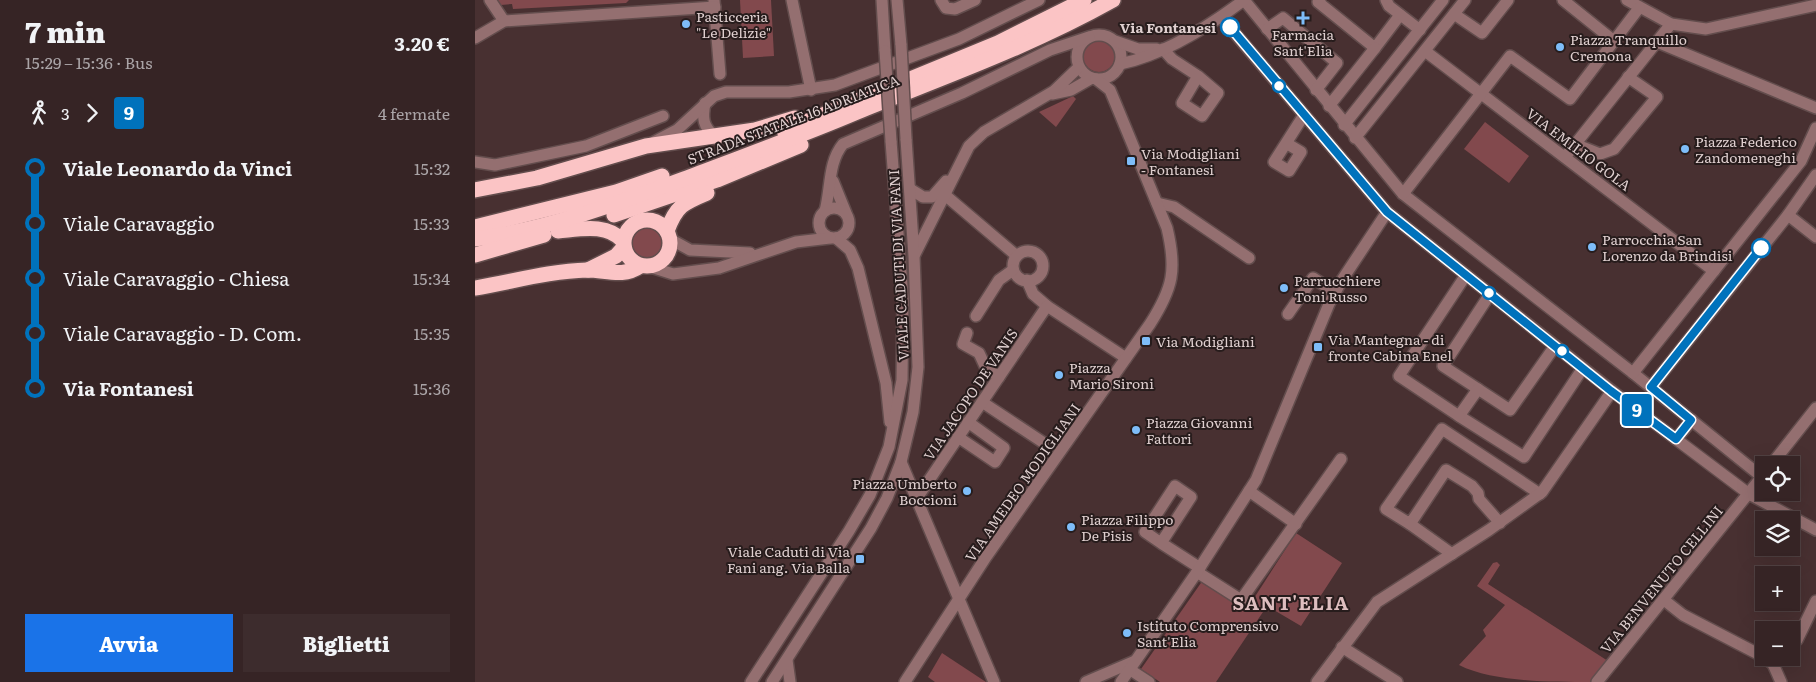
<!DOCTYPE html>
<html lang="it">
<meta charset="utf-8">
<style>
body{margin:0;font-family:Literata,serif;background:#3d2c2d;color:#f1f3f6;height:100vh;display:flex;flex-direction:column;font-size:19px;white-space:nowrap}
*{box-sizing:border-box;margin:0}
p{font-size:16px;color:#aaa4a7}
.icon{flex:none;width:28px;height:28px;fill:none;stroke:currentColor;stroke-width:2;stroke-linecap:round;stroke-linejoin:round}
.map{position:relative;flex:1;overflow:hidden}
.sheet{display:flex;flex-direction:column;background:#362425;width:475px}
.sheet>*{flex:none}
.badge{padding:0 10px;border-radius:4px;font-size:18px;line-height:32px}
.fabs{position:absolute;left:1280px;top:456px;display:grid;gap:10px}
.fabs a{display:grid;place-items:center;width:45px;height:45px;border-radius:0px;background:#362425;box-shadow:0 5px 20px #0002,0 0 0 1px #504142;font-size:25px}
.map>.badge{position:absolute;translate:-50% -50%;box-shadow:0 0 0 2px #fff}
.legs{display:flex;align-items:center;gap:8px;height:55px;padding:0 25px;font-size:16px}
.legs p{margin-inline-start:auto}
.headline{display:flex;align-items:center;justify-content:space-between;height:85px;padding:0 25px}
h1{font-size:28px;font-weight:800;line-height:38px}
.primary-button{display:flex;gap:10px;margin-top:auto;padding:10px 25px}
.primary-button a{flex:1;height:58px;border-radius:0px;background:#1a73e8;color:#fff;font-size:20px;font-weight:800;line-height:58px;text-align:center}
.primary-button a+a{background:#3d2c2d;color:#f1f3f6}
ul{padding:0 25px;list-style:none}
li{display:flex;align-items:center;gap:18px;height:55px;font-size:19px}
li i{display:grid;place-items:center;width:8px;height:100%;margin:0 6px;background:currentColor}
li i::after{content:'';width:12px;height:12px;margin:-6px;border:4px solid;border-radius:50%;background:#362425}
li p{margin-inline-start:auto}
li:first-child i{background:linear-gradient(#0000 50%,currentColor 0)}
li:last-child i{background:linear-gradient(currentColor 50%,#0000 0)}
main{display:flex;flex:1;min-height:0}
.map>svg:first-child{display:block}
</style>
<main>
<section class="sheet">
<div class="headline"><div><h1>7 min</h1><p>15:29 – 15:36 · Bus</p></div><b>3.20 €</b></div>
<div class="legs"><svg class="icon" aria-label="walk" viewBox="0 0 24 24"><circle cx="13" cy="4" r="2"/><path d="M13 8l-2 6 4 7M11 14l-3 7M7 12l3-4h3l4 4"/></svg>3<svg class="icon" aria-label="forward" viewBox="0 0 24 24"><path d="M9 5l7 7-7 7"/></svg><b class="badge" style="background:#0072bc;color:#fff">9</b><p>4 fermate</p></div>
<ul>
<li><i style="color:#0072bc"></i><b>Viale Leonardo da Vinci</b><p>15:32</p></li>
<li><i style="color:#0072bc"></i><span>Viale Caravaggio</span><p>15:33</p></li>
<li><i style="color:#0072bc"></i><span>Viale Caravaggio - Chiesa</span><p>15:34</p></li>
<li><i style="color:#0072bc"></i><span>Viale Caravaggio - D. Com.</span><p>15:35</p></li>
<li><i style="color:#0072bc"></i><b>Via Fontanesi</b><p>15:36</p></li>
</ul>
<div class="primary-button"><a>Avvia</a><a>Biglietti</a></div>
</section>
<div class="map">
<svg width="1341" height="682" viewBox="0 0 1341 682">
<rect width="100%" height="100%" fill="#483031"/>
<!-- green -->
<g fill="#82494d">
<polygon points="22,0 154,0 151,3 38,9 37,4 26,5"/>
<polygon points="265,0 296,0 299,56 268,58"/>
<circle cx="624" cy="56" r="16"/>
<polygon points="598,96 601,99 581,127 564,112"/>
<polygon points="1010,122 1054,156 1034,183 989,149"/>
<circle cx="172" cy="243" r="16"/>
<polygon points="821,533 867,563 826,626 792,606 741,682 685,682 666,669 728,580 772,609"/>
<path d="M1022,562L1025,565L1013,584L1133,661L1115,682C1076,682 1017,682 984,665L1011,636L1008,630L1030,605L1002,586L1018,563Z"/>
<polygon points="467,653 511,682 460,682 453,677"/>
</g>
<g fill="none" stroke-linecap="round" stroke-linejoin="round">
<defs>
<g id="minor">
<polyline points="15,0 29,21"/>
<polyline points="239,0 245,74"/>
<polyline points="317,0 336,90"/>
<polyline points="407,0 410,51"/>
<polyline points="422,0 426,45"/>
<polyline points="466,0 471,8 480,9 500,0"/>
<polyline points="769,0 928,194 1158,373 1287,477"/>
<polyline points="845,0 843,2 900,48 925,15"/>
<polyline points="911,0 914,6 945,30"/>
<polyline points="1088,0 1139,41"/>
<polyline points="1152,0 1196,24 1231,29 1341,5"/>
<polyline points="979,14 1007,33 1033,0"/>
<polyline points="746,17 912,212 1137,391 1274,494 1341,530"/>
<polyline points="792,29 808,18 862,63 841,90"/>
<circle cx="624" cy="57" r="22"/>
<polyline points="0,38 29,21 240,7"/>
<polyline points="640,41 663,49 682,49"/>
<polyline points="1182,42 1341,108"/>
<polyline points="688,49 697,59 723,76 707,103 727,116 743,93 723,76"/>
<polyline points="950,51 1239,271"/>
<path d="M645,64C689,55 733,27 769,0"/>
<polyline points="577,94 596,90 617,78"/>
<path d="M230,103C227,119 228,126 240,137"/>
<polyline points="854,106 900,48"/>
<polyline points="869,125 968,0"/>
<polyline points="880,138 990,0"/>
<polyline points="179,142 202,130 239,96 251,92 314,92 360,85 484,39 564,0"/>
<polyline points="811,143 826,152 814,171 799,162 829,115"/>
<polyline points="1100,144 1125,154 1139,149 1182,97 1153,77"/>
<polyline points="1090,157 1196,24"/>
<polyline points="0,162 20,165 111,146 188,116"/>
<polyline points="358,181 371,213"/>
<polyline points="435,189 448,197 457,197 471,181"/>
<polyline points="928,194 1035,56 1095,99 1164,8"/>
<polyline points="470,195 542,256"/>
<polyline points="682,203 699,207 774,258"/>
<circle cx="359" cy="223" r="15"/>
<path d="M350,211C356,189 353,162 368,144L487,93L575,50L614,37"/>
<polyline points="1313,215 1341,237"/>
<polyline points="361,238 375,250 383,268 411,383 415,422"/>
<polyline points="195,239 215,250 275,253"/>
<circle cx="553" cy="266" r="15"/>
<polyline points="440,254 494,146 509,132 579,91 604,67"/>
<polyline points="176,267 198,274 244,268 321,242 355,238"/>
<polyline points="552,280 558,294 572,306 651,358"/>
<polyline points="1015,294 968,366 1035,410 1080,346"/>
<polyline points="813,314 838,278 860,292"/>
<polyline points="501,316 524,280 538,270"/>
<polyline points="492,333 488,344 504,353 510,366 524,377"/>
<polyline points="1158,373 1326,161 1341,128"/>
<polyline points="1176,387 1313,215 1341,175"/>
<polyline points="1003,389 984,416 1049,457 1108,368"/>
<polyline points="507,402 572,445"/>
<polyline points="984,416 924,376 991,275"/>
<polyline points="483,437 520,462 529,448 493,422"/>
<polyline points="1201,439 1217,420"/>
<polyline points="426,462 519,682"/>
<polyline points="1296,465 1341,408"/>
<polyline points="774,491 821,524"/>
<polyline points="442,498 572,306"/>
<polyline points="1025,523 1004,499 1003,493 997,486 971,470 935,524 911,509 967,429 1065,494"/>
<polyline points="935,524 977,554"/>
<polyline points="686,543 670,532 700,486 716,497 686,543 725,568"/>
<polyline points="722,572 766,600 866,459"/>
<polyline points="1189,600 1208,615 1289,657"/>
<polyline points="1322,640 1341,601"/>
<polyline points="867,647 922,682"/>
<polyline points="1290,658 1298,664 1306,682"/>
<polyline points="312,660 315,682"/>
<polyline points="654,669 674,682"/>
<polyline points="276,682 374,531 395,495 414,447 427,380 428,299 416,141"/>
<polyline points="297,682 396,528 412,498 426,462 438,412 443,367 439,256 431,139"/>
<path d="M430,682L511,557L675,324C698,288 702,270 692,228L640,102L635,90L621,79"/>
<polyline points="611,682 660,661"/>
<polyline points="646,682 722,572 781,480 854,304 867,280 912,212"/>
<polyline points="842,682 902,602 1014,530 1067,492 1137,391"/>
<polyline points="1122,682 1289,474"/>
</g>
<g id="highway">
<polyline points="309,131 523,43 609,0"/>
<polyline points="0,190 62,178 171,146 280,130 320,118"/>
<polyline points="139,215 242,180 326,145"/>
<circle cx="172" cy="243" r="23"/>
<polyline points="0,227 141,192 187,176"/>
<path d="M83,231C106,229 132,223 148,241"/>
<path d="M192,231C201,206 208,203 232,193"/>
<path d="M0,239C75,229 146,202 217,176C272,155 328,135 382,112C469,77 556,46 638,0"/>
<polyline points="0,255 69,235"/>
<polyline points="113,270 141,256 149,247"/>
<path d="M0,288C36,282 75,271 112,270C131,270 148,278 165,266"/>
</g>
</defs>
<!-- minor casing -->
<use href="#minor" stroke="#634d4d" stroke-width="14"/>
<!-- highway casing -->
<use href="#highway" stroke="#634d4d" stroke-width="18"/>
<!-- minor -->
<use href="#minor" stroke="#946f70" stroke-width="11"/>
<!-- highway -->
<use href="#highway" stroke="#fbc4c5" stroke-width="15"/>
<defs>
<g id="minor-bridge">
<polyline points="426,45 431,139"/>
<polyline points="410,51 416,141"/>
</g>
</defs>
<!-- minor-bridge casing -->
<use href="#minor-bridge" stroke="#634d4d" stroke-width="14" stroke-linecap="butt"/>
<!-- minor-bridge -->
<use href="#minor-bridge" stroke="#946f70" stroke-width="11"/>
</g>
<g fill="none" stroke-linecap="round" stroke-linejoin="round">
<defs>
<polyline id="line-1" points="755,27 912,212 1136,391 1201,439 1216,420 1176,387 1286,248"/>
</defs>
<!-- line-1 casing -->
<use href="#line-1" stroke="#fff" stroke-width="11"/>
<!-- line-1 -->
<use href="#line-1" stroke="#0072bc" stroke-width="8"/>
</g>
<!-- markers -->
<g fill="#7ebdf9" stroke="#271c1c" stroke-width="2">
<path d="M825.5 10.5h5v5h5v5h-5v5h-5v-5h-5v-5h5z"/>
<circle cx="211" cy="24" r="5"/>
<circle cx="1085" cy="47" r="5"/>
<circle cx="1210" cy="149" r="5"/>
<rect x="651" y="156" width="10" height="10" rx="2.5"/>
<circle cx="1117" cy="247" r="5"/>
<circle cx="809" cy="288" r="5"/>
<rect x="666" y="336" width="10" height="10" rx="2.5"/>
<rect x="838" y="342" width="10" height="10" rx="2.5"/>
<circle cx="584" cy="375" r="5"/>
<circle cx="661" cy="430" r="5"/>
<circle cx="492" cy="491" r="5"/>
<circle cx="596" cy="527" r="5"/>
<rect x="380" y="554" width="10" height="10" rx="2.5"/>
<circle cx="652" cy="633" r="5"/>
</g>
<g fill="#fff" stroke="#0072bc" stroke-width="2.5">
<circle cx="755" cy="27" r="9"/>
<circle cx="804" cy="86" r="6"/>
<circle cx="1286" cy="248" r="9"/>
<circle cx="1014" cy="293" r="6"/>
<circle cx="1087" cy="351" r="6"/>
</g>
<g text-anchor="middle" dominant-baseline="central" stroke-width="4" stroke-linejoin="round" paint-order="stroke">
<!-- poi labels -->
<g font-size="14" fill="#dfcfcf" stroke="#271c1c" text-anchor="start">
<text x="221" y="16">Pasticceria<tspan x="221" dy="16">"Le Delizie"</tspan></text>
<text x="828" y="34" text-anchor="middle">Farmacia<tspan x="828" dy="16">Sant'Elia</tspan></text>
<text x="1095" y="39">Piazza Tranquillo<tspan x="1095" dy="16">Cremona</tspan></text>
<text x="1220" y="141">Piazza Federico<tspan x="1220" dy="16">Zandomeneghi</tspan></text>
<text x="666" y="153">Via Modigliani<tspan x="666" dy="16">- Fontanesi</tspan></text>
<text x="1127" y="239">Parrocchia San<tspan x="1127" dy="16">Lorenzo da Brindisi</tspan></text>
<text x="819" y="280">Parrucchiere<tspan x="819" dy="16">Toni Russo</tspan></text>
<text x="853" y="339">Via Mantegna - di<tspan x="853" dy="16">fronte Cabina Enel</tspan></text>
<text x="681" y="341">Via Modigliani</text>
<text x="594" y="367">Piazza<tspan x="594" dy="16">Mario Sironi</tspan></text>
<text x="671" y="422">Piazza Giovanni<tspan x="671" dy="16">Fattori</tspan></text>
<text x="482" y="483" text-anchor="end">Piazza Umberto<tspan x="482" dy="16">Boccioni</tspan></text>
<text x="606" y="519">Piazza Filippo<tspan x="606" dy="16">De Pisis</tspan></text>
<text x="375" y="551" text-anchor="end">Viale Caduti di Via<tspan x="375" dy="16">Fani ang. Via Balla</tspan></text>
<text x="662" y="625">Istituto Comprensivo<tspan x="662" dy="16">Sant'Elia</tspan></text>
</g>
<!-- stop labels -->
<g font-size="14" font-weight="bold" fill="#dfcfcf" stroke="#271c1c" text-anchor="end">
<text x="741" y="27">Via Fontanesi</text>
</g>
<!-- street labels -->
<g font-size="14" fill="#dfcfcf" stroke="#271c1c">
<text transform="translate(318 119) rotate(-21)">STRADA STATALE 16 ADRIATICA</text>
<text transform="translate(1104 149) rotate(37)">VIA EMILIO GOLA</text>
<text transform="translate(423 265) rotate(-93)">VIALE CADUTI DI VIA FANI</text>
<text transform="translate(495 394) rotate(-56)">VIA JACOPO DE VANIS</text>
<text transform="translate(547 482) rotate(-55)">VIA AMEDEO MODIGLIANI</text>
<text transform="translate(1186 579) rotate(-51)">VIA BENVENUTO CELLINI</text>
</g>
<!-- district labels -->
<g font-size="19" font-weight="bold" letter-spacing="1" fill="#debebf" stroke="#271c1c">
<text x="816" y="602">SANT'ELIA</text>
</g>
</g>
</svg>
<div class="fabs">
<a><svg class="icon" aria-label="locate" viewBox="0 0 24 24"><circle cx="12" cy="12" r="6"/><path d="M12 2v4M12 18v4M2 12h4M18 12h4"/></svg></a>
<a><svg class="icon" aria-label="layers" viewBox="0 0 24 24"><path d="M12 4l9 5-9 5-9-5zM3 14l9 5 9-5"/></svg></a>
<a>+</a>
<a>−</a>
</div>
<b class="badge" style="left:1162px;top:410px;background:#0072bc;color:#fff">9</b>
</div>
</main>
